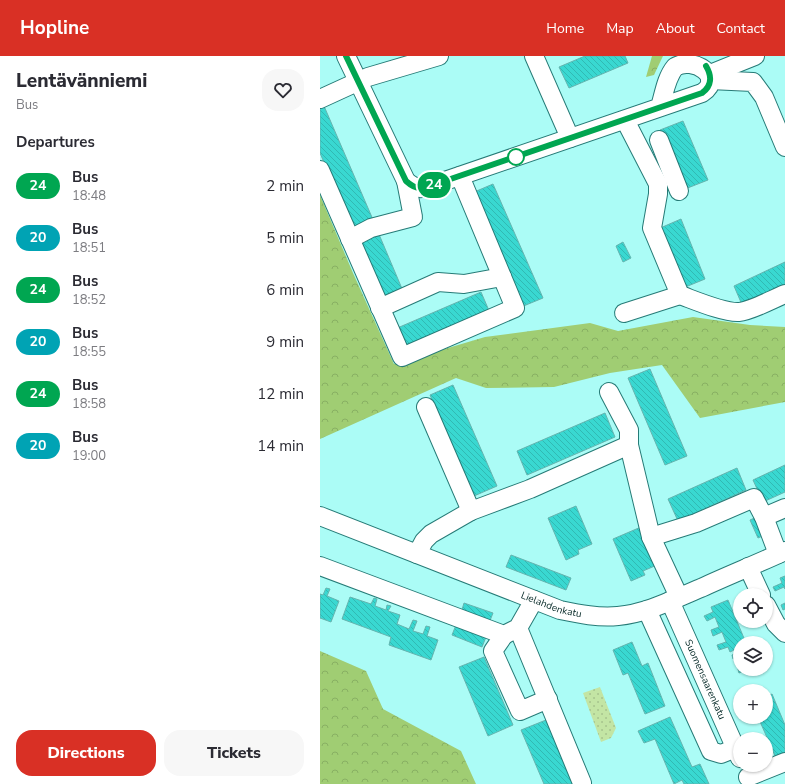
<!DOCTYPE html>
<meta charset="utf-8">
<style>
body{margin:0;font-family:"Nunito Sans",sans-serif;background:#f7f7f7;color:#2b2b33;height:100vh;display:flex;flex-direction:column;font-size:15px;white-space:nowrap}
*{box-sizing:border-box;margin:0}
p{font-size:13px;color:#7c7c81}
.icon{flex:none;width:22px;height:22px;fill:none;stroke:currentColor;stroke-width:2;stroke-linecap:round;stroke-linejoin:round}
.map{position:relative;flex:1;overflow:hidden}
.side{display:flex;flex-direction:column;background:#fff;width:320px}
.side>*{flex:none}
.badge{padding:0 8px;border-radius:13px;font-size:14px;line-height:26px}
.tools{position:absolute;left:413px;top:532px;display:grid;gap:8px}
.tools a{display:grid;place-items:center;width:40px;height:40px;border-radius:50%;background:#fff;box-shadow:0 1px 3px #0004;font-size:20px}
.map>.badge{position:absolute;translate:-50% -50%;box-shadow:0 0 0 2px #fff}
h2{padding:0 16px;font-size:15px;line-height:36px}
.round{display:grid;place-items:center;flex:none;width:42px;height:42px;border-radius:16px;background:#f7f7f7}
.summary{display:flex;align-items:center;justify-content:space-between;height:68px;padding:0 16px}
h1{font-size:19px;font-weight:800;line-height:30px}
.cta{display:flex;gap:8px;margin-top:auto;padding:8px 16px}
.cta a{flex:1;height:46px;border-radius:16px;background:#d93025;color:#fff;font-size:16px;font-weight:800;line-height:46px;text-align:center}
.cta a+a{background:#f7f7f7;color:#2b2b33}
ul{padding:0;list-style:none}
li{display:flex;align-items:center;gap:12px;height:52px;padding:0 16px}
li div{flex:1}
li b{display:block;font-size:15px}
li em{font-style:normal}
li .badge{min-width:44px;font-weight:700;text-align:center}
header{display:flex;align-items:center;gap:24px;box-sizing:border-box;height:56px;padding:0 20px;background:#d93025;color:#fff}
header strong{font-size:19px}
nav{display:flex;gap:22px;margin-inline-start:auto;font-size:14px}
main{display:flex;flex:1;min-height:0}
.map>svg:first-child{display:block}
</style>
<header>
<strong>Hopline</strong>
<nav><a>Home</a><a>Map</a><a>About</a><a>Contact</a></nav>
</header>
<main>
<section class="side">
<div class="summary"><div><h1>Lentävänniemi</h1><p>Bus</p></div><a class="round"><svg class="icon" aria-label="heart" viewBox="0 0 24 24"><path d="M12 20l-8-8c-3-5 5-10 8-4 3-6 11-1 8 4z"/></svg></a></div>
<h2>Departures</h2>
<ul>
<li><span class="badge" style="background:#00a651;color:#fff">24</span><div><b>Bus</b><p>18:48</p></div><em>2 min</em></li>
<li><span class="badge" style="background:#00a3b4;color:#fff">20</span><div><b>Bus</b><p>18:51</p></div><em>5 min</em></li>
<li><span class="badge" style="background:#00a651;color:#fff">24</span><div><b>Bus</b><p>18:52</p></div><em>6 min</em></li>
<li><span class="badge" style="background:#00a3b4;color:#fff">20</span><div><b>Bus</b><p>18:55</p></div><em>9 min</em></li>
<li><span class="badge" style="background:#00a651;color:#fff">24</span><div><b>Bus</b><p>18:58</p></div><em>12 min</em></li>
<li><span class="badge" style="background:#00a3b4;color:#fff">20</span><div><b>Bus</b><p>19:00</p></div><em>14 min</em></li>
</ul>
<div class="cta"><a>Directions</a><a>Tickets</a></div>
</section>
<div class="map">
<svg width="465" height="728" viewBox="0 0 465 728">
<defs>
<pattern id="grass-dots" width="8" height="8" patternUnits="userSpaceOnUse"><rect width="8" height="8" fill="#c3e5a4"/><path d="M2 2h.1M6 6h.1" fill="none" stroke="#a6c48d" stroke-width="1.8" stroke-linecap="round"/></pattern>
<pattern id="forest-crowns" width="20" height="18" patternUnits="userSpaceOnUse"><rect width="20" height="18" fill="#a0cd73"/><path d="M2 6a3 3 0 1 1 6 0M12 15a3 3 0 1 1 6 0" fill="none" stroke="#88b063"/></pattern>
<pattern id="building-back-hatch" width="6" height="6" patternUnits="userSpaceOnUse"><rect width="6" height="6" fill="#39d8d1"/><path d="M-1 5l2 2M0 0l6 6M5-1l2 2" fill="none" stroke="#31b9b3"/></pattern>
</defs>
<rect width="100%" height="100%" fill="#abfcf6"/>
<!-- grass -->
<polygon fill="url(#grass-dots)" points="280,631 296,672 291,682 281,686 263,637"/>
<!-- forest -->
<g fill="url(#forest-crowns)">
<polygon points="332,0 343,0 334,19 326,21"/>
<polygon points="0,139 33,217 74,308 165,281 270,267 298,275 373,261 430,269 465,271 465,346 380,362 342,309 290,317 234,331 166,332 136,322 0,383"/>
<polygon points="0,595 46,615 63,653 141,695 156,728 0,728"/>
</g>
<!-- building -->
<g fill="url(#building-back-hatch)" stroke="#64b4af">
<polygon points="265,0 305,0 308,7 249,32 239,11"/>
<polygon points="4,50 54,166 33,174 0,97 0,52"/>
<polygon points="363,65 388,124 365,133 340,74"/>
<polygon points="173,128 223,242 201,251 152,137"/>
<polygon points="361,163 385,223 363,232 338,173"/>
<polygon points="58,176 83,235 62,244 36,185"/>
<polygon points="303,186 311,202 303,206 296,190"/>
<polygon points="465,206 465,233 423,251 414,230"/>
<polygon points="161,236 170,257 84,294 75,273"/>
<polygon points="330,313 367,400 345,409 308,322"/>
<polygon points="133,329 177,430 154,440 110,339"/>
<polygon points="285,357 295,381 207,419 197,395"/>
<polygon points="465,409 465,436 443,446 433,424"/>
<polygon points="417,412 426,434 358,465 348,443"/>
<polygon points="256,450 272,488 258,494 259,498 246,504 228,462"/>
<polygon points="439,460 447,478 438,482 430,464"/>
<polygon points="321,471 337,509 323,515 325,519 311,525 293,483"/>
<polygon points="191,499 251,522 246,534 186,511"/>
<polygon points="465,520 465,533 464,531 455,535 453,531 462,527 460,522"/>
<polygon points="6,532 10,533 7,540 19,545 11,566 0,562 0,538 3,539"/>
<polygon points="30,541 51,548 54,542 57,543 55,550 66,554 67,549 71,550 68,555 80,559 77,568 89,573 93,564 97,565 93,575 103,578 106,570 110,571 107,580 118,584 111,604 69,589 71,581 22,563"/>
<polygon points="408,544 426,587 420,587 420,600 413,603 412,599 420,596 418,592 410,596 408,591 399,594 397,589 406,586 402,576 393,580 391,574 399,571 395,561 387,565 384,560 393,556 391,551"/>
<polygon points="144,547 173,557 169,567 141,557"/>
<polygon points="465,547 465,553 463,554 461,549"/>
<polygon points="136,569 166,581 162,591 132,579"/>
<polygon points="312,586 322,610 328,607 345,650 325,658 308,617 303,619 293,594"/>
<polygon points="164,601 193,669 168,680 139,611"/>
<polygon points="420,612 420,613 443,613 430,618 428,613 419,617 418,613"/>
<polygon points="452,638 465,669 465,698 456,702 438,661 446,661 446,641"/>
<polygon points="350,661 372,711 380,708 389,728 364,728 362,724 354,728 335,683 324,687 318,675"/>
<polygon points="226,664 254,728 224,728 201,674"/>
</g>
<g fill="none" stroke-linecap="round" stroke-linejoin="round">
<defs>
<g id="minor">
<path d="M26,0L86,125C97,135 103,133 116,128L382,37C406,21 373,0 355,11C346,22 344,38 340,51"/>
<polyline points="214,0 250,82"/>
<polyline points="390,18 435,0"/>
<polyline points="390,24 433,26 444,41 465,91"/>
<polyline points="0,43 48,21 119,0"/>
<path d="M305,64L338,128V138L332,172L360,239C374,244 404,257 419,256C431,255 453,243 465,238"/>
<polyline points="339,84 359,135"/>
<polyline points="0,114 82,301 195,252 140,120"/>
<polyline points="30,183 51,172 93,161 86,125"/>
<polyline points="60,252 118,226 144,228 182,221"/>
<polyline points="304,257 360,239"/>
<polyline points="106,351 151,455"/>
<polyline points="309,389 331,481 359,541"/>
<path id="s1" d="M0,460L240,554C259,558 279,562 298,560C328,557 354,543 381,532C409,519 437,508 465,495"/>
<polyline points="444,461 465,452"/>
<polyline points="331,481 376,467 434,442 444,461 458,498"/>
<polyline points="97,498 104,485 111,478 151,455 210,433 309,389 309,374 289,336"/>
<polyline points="0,510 184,579 198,572 214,544"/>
<polyline points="428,511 441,539"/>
<path id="s2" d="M350,545L420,702"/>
<polyline points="446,549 456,568 465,577"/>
<polyline points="327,554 391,695 401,698 416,692"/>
<polyline points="198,572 262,727"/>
<polyline points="184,579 173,595 200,655 228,643"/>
<polyline points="428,721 465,706"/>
</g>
</defs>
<!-- minor casing -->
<use href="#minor" stroke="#267b77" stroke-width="20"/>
<!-- minor -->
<use href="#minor" stroke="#fff" stroke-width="18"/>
</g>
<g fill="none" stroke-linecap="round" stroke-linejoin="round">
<defs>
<path id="line" d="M26,0L86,125C97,135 103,133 116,128L382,37C392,30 392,20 386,10"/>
</defs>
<!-- line casing -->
<use href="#line" stroke="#fff" stroke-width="9"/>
<!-- line -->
<use href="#line" stroke="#00a651" stroke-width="6"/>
</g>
<!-- markers -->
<circle fill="#fff" stroke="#00a651" stroke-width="2" cx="196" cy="101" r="8"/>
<g text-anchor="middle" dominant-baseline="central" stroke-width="3" stroke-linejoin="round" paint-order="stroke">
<!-- street labels -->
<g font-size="10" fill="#022624" stroke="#abfcf6">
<text stroke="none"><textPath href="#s1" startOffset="248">Lielahdenkatu</textPath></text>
<text stroke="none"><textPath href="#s2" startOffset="86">Suomensaarenkatu</textPath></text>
</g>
</g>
</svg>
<div class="tools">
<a><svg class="icon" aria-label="locate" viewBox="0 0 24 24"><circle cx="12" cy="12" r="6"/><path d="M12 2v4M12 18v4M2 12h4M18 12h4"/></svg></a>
<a><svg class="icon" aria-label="layers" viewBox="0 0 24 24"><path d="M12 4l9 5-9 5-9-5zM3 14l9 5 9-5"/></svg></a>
<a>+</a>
<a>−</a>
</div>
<b class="badge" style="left:114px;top:129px;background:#00a651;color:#fff">24</b>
</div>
</main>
